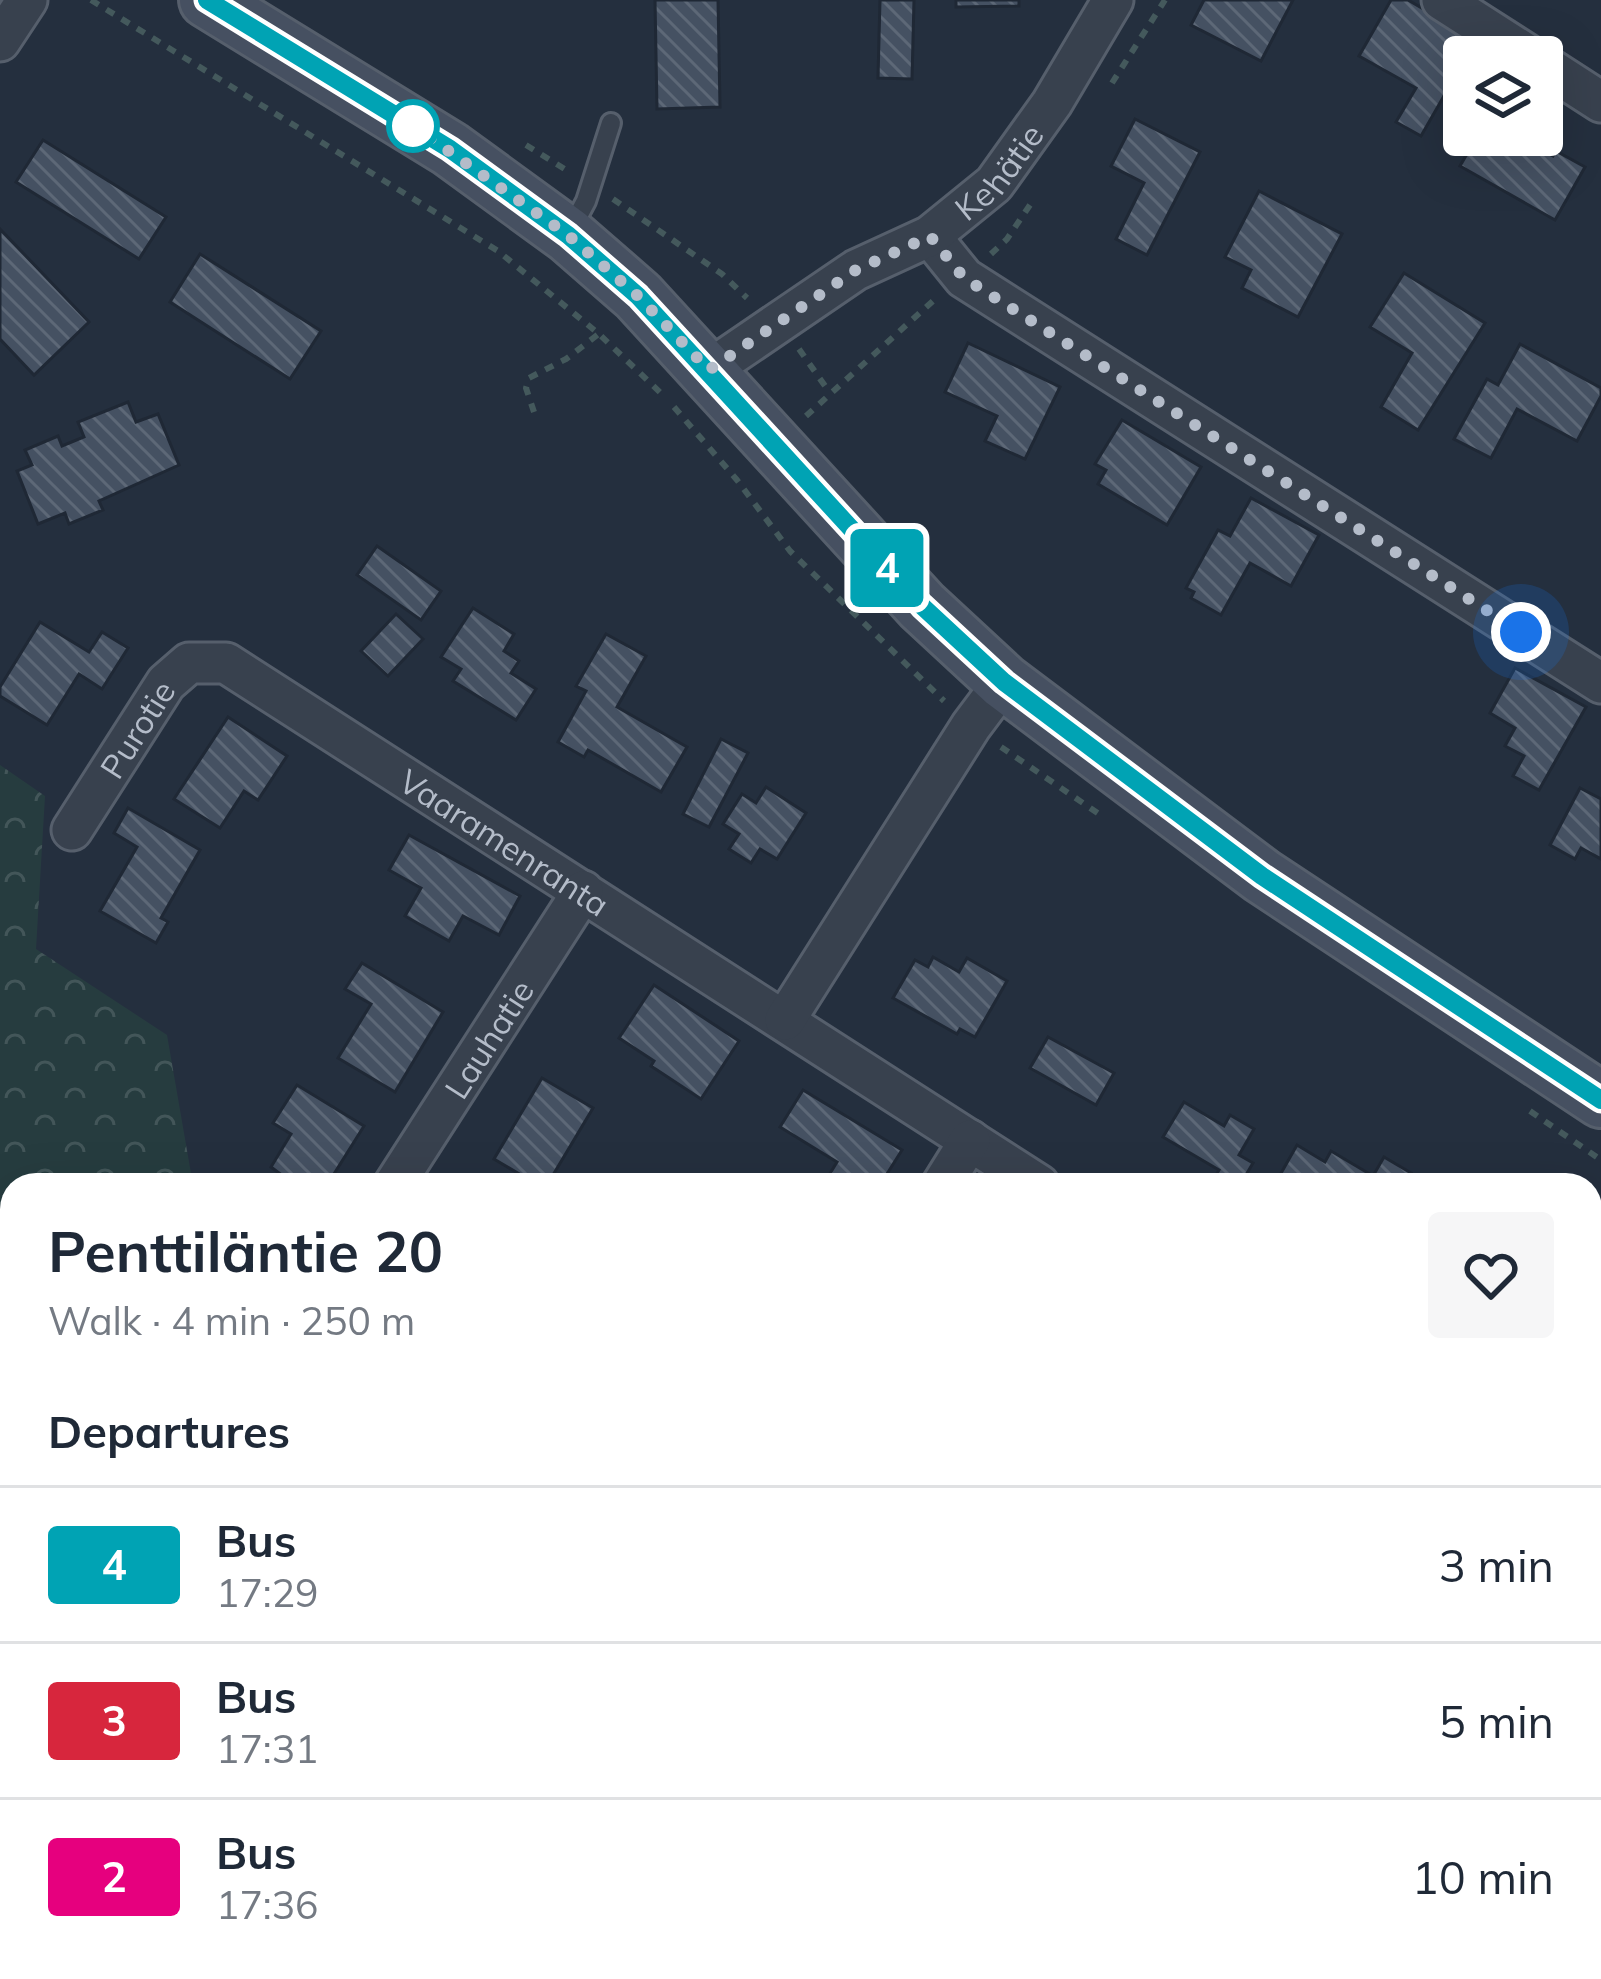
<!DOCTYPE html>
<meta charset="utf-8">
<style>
body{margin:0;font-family:Mulish,sans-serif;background:#f6f6f7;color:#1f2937;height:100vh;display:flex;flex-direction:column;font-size:45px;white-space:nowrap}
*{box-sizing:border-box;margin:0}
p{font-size:39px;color:#747a83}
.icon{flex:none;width:66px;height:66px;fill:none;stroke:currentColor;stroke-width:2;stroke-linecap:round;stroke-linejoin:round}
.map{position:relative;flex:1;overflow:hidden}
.panel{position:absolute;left:0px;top:1173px;width:1602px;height:807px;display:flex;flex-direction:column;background:#fff;border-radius:36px 36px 0 0;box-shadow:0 12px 48px #0002}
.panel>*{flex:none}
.badge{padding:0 24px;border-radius:9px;font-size:42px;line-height:78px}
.controls{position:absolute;left:1443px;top:36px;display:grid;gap:24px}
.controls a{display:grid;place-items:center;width:120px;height:120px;border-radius:12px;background:#fff;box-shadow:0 12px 48px #0002;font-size:60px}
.you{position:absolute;width:60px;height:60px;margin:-30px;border:9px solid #fff;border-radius:50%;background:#1a73e8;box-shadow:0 0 0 18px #1a73e833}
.map>.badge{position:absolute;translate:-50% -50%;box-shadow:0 0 0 6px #fff}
h2{padding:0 48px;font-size:45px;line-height:108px}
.round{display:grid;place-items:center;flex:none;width:126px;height:126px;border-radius:12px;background:#f6f6f7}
.head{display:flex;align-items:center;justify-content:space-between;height:204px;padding:0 48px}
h1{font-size:57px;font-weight:700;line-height:90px}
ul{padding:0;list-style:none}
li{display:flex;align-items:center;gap:36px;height:156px;padding:0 48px;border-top:3px solid #e0e1e3}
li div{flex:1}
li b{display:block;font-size:45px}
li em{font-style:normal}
li .badge{min-width:132px;font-weight:700;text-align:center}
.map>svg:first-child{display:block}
</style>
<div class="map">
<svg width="1601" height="1979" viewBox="0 0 1601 1979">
<defs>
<pattern id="forest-crowns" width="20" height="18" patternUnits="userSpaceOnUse" patternTransform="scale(3)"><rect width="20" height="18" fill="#263c3f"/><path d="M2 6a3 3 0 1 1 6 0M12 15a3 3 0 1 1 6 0" fill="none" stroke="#435659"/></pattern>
<pattern id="building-back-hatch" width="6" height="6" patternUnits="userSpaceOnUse" patternTransform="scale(3)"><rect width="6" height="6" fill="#455162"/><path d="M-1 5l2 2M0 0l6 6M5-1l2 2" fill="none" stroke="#5d6877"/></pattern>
</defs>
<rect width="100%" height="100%" fill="#242f3e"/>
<!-- forest -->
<g fill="url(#forest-crowns)">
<polygon points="0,765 45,796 36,949 167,1035 193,1185 12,1185 12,1299 0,1281"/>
<polygon points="409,1968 702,1968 713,1979 417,1979"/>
</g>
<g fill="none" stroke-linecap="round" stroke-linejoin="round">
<!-- stream -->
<g stroke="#394c67" stroke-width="10">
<polyline points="0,1248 12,1266"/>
<polyline points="416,1968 423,1979"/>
</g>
</g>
<!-- building -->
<g fill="url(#building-back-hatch)" stroke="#1f2835" stroke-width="3">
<polygon points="655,0 718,0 720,107 657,109"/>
<polygon points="880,0 914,0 912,79 878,78"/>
<polygon points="956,0 1019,0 1019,6 956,7"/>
<polygon points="1204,0 1293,0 1261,61 1191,25"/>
<polygon points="1391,0 1408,0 1476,40 1421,136 1396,122 1416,88 1359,56"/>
<polygon points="1135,119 1200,152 1147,255 1116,239 1144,183 1111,166"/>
<polygon points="1478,135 1494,135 1508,143 1515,135 1553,156 1556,151 1585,167 1555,220 1460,166"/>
<polygon points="43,140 166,217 139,259 16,182"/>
<polygon points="1259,191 1342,234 1298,317 1242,288 1251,270 1225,257"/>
<polygon points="0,229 89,322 34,375 0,339"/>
<polygon points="200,254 321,331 290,379 170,302"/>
<polygon points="1404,273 1485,323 1418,430 1381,407 1412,353 1370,327"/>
<polygon points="968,343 1060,387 1025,459 985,441 997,416 945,392"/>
<polygon points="1520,344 1601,388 1601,396 1577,441 1517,409 1491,458 1454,439 1487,379 1498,385"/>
<polygon points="128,402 136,422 158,414 179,465 99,501 103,510 69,524 65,513 38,524 17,471 32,465 25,450 58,436 62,446 84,437 78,422"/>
<polygon points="1122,420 1201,467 1167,525 1098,484 1106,470 1095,464"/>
<polygon points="1251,498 1319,535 1291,586 1250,563 1221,615 1191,598 1194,592 1186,588 1218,530 1230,536"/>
<polygon points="377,546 441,591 421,620 357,575"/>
<polygon points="473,608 514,634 504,651 519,661 511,673 536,689 516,720 453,681 461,669 441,657"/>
<polygon points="396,614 423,639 388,676 361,651"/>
<polygon points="40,622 89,652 102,632 128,648 102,689 79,674 47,725 0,696 0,687"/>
<polygon points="606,634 646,656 617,707 687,747 661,792 588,750 584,757 558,742 586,691 576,686"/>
<polygon points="1515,668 1586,707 1539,790 1513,776 1524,756 1505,746 1515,728 1490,713"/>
<polygon points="228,717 287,756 258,800 244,791 220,828 174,799"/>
<polygon points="721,739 748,753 709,827 683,814"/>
<polygon points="766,787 806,813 777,859 760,849 751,863 729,849 739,834 723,824 742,794 756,803"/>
<polygon points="1580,788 1601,799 1601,859 1581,848 1575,859 1550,845"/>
<polygon points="128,808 200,850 161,918 168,922 156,943 100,911 137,847 114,833"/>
<polygon points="409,835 520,896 499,935 463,916 449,941 405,916 421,888 389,870"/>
<polygon points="933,957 959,972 967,958 1007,981 975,1037 960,1029 957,1034 893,998 915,960 928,967"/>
<polygon points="362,963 443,1012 395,1092 338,1058 371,1004 345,989"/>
<polygon points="654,985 739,1041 701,1099 651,1066 654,1061 619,1038"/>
<polygon points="1048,1037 1114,1073 1096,1105 1030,1068"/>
<polygon points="542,1078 593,1108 547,1185 538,1185 494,1159"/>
<polygon points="297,1085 364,1126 327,1185 295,1185 271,1167 291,1134 273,1123"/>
<polygon points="803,1090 902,1150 880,1185 823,1185 837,1162 780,1127"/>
<polygon points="1184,1102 1224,1126 1230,1115 1254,1129 1239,1155 1253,1163 1240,1185 1210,1185 1219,1170 1163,1137"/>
<polygon points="1297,1145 1325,1162 1331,1151 1373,1176 1384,1157 1411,1173 1404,1185 1297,1185 1280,1175"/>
<polygon points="1597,1336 1601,1338 1601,1437 1590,1431 1590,1349"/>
<polygon points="12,1550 12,1637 0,1643 0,1569 10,1564 4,1554"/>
<polygon points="1590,1588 1601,1594 1601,1621 1590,1616"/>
<polygon points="1590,1632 1601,1637 1601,1726 1590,1721"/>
<polygon points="12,1742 12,1814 0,1821 0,1749"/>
<polygon points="847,1968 923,1968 916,1979 840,1979"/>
</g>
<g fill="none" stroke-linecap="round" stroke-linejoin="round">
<defs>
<polyline id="lane" points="570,231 586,201 611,123"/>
<g id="street">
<polyline points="1442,0 1531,57"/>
<polyline points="0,41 27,0"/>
<polyline points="1542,64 1601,102"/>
<polyline points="930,236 964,278 1601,683"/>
<path id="s1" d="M709,370L856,270L930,236L994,184L1052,103L1113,0"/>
<path id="s2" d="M72,830L166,683L189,663H226L1039,1185"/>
<polyline points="785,1020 971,726 1004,682"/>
<path id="s3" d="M394,1185L583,891"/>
<polyline points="942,1185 970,1140"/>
<polyline points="1590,1898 1601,1876"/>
<polyline points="14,1968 26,1979"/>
<polyline points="992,1979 999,1968"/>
<polyline points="1549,1979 1554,1968"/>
</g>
<polyline id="secondary" points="207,0 450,149 568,235 638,296 922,606 1004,682 1262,876 1601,1100"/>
</defs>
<!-- lane casing -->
<use href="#lane" stroke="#565f6c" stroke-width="24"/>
<!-- street casing -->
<use href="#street" stroke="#565f6c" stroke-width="45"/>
<!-- secondary casing -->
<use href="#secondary" stroke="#565f6c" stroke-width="60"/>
<!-- path -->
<g stroke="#44595c" stroke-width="6" stroke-dasharray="9 9" stroke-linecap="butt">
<polyline points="91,0 498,251 599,334 665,397"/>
<polyline points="1112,83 1165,0"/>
<polyline points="526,145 571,173"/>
<polyline points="613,199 722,274 747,298"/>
<polyline points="991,254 1007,239 1034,199"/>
<polyline points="799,349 830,393"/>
<polyline points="674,407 737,480 790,551 944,701"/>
<polyline points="534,412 526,388 529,378 566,359 601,332"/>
<polyline points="806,416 934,300"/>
<polyline points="1001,747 1099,814"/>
<polyline points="1530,1111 1601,1160"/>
<polyline points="1590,1542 1601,1551"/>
</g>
<!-- lane -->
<use href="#lane" stroke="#38414e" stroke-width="18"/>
<!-- street -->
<use href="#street" stroke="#38414e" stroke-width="39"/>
<!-- secondary -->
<use href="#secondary" stroke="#465061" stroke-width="54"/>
</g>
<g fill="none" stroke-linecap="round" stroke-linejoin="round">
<defs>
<polyline id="line" points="207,0 450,149 568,235 638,296 922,606 1004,682 1262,876 1601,1100"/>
</defs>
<!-- line casing -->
<use href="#line" stroke="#fff" stroke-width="27"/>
<!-- line -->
<use href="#line" stroke="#00a3b4" stroke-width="18"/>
<!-- walk -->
<polyline stroke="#b4bcc9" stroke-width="12" stroke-dasharray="0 21.6" points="413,126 568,235 638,296 709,370 856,270 930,236 964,278 1521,632"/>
</g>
<!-- markers -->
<circle fill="#fff" stroke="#00a3b4" stroke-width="6" cx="413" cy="126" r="24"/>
<g text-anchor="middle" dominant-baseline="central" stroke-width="9" stroke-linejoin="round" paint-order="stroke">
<!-- street labels -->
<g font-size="33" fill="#b4bcc9" stroke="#1d2633">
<text stroke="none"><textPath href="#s1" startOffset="354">Kehätie</textPath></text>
<text stroke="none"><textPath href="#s2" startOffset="120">Purotie</textPath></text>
<text stroke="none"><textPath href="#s2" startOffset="573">Vaaramenranta</textPath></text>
<text stroke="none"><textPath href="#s3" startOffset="174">Lauhatie</textPath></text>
</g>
</g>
</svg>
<div class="controls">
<a><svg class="icon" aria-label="layers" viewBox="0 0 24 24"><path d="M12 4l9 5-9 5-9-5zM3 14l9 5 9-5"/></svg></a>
</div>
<div class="you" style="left:1521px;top:632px"></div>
<b class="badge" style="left:887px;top:568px;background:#00a3b4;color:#fff">4</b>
<section class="panel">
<div class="head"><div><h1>Penttiläntie 20</h1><p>Walk · 4 min · 250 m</p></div><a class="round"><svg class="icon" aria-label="heart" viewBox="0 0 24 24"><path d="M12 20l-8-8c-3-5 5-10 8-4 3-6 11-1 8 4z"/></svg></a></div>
<h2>Departures</h2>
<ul>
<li><span class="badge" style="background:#00a3b4;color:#fff">4</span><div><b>Bus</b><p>17:29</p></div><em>3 min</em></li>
<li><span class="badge" style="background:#d7263d;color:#fff">3</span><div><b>Bus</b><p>17:31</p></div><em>5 min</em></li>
<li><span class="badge" style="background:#e6007e;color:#fff">2</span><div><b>Bus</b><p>17:36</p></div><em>10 min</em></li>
</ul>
</section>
</div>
